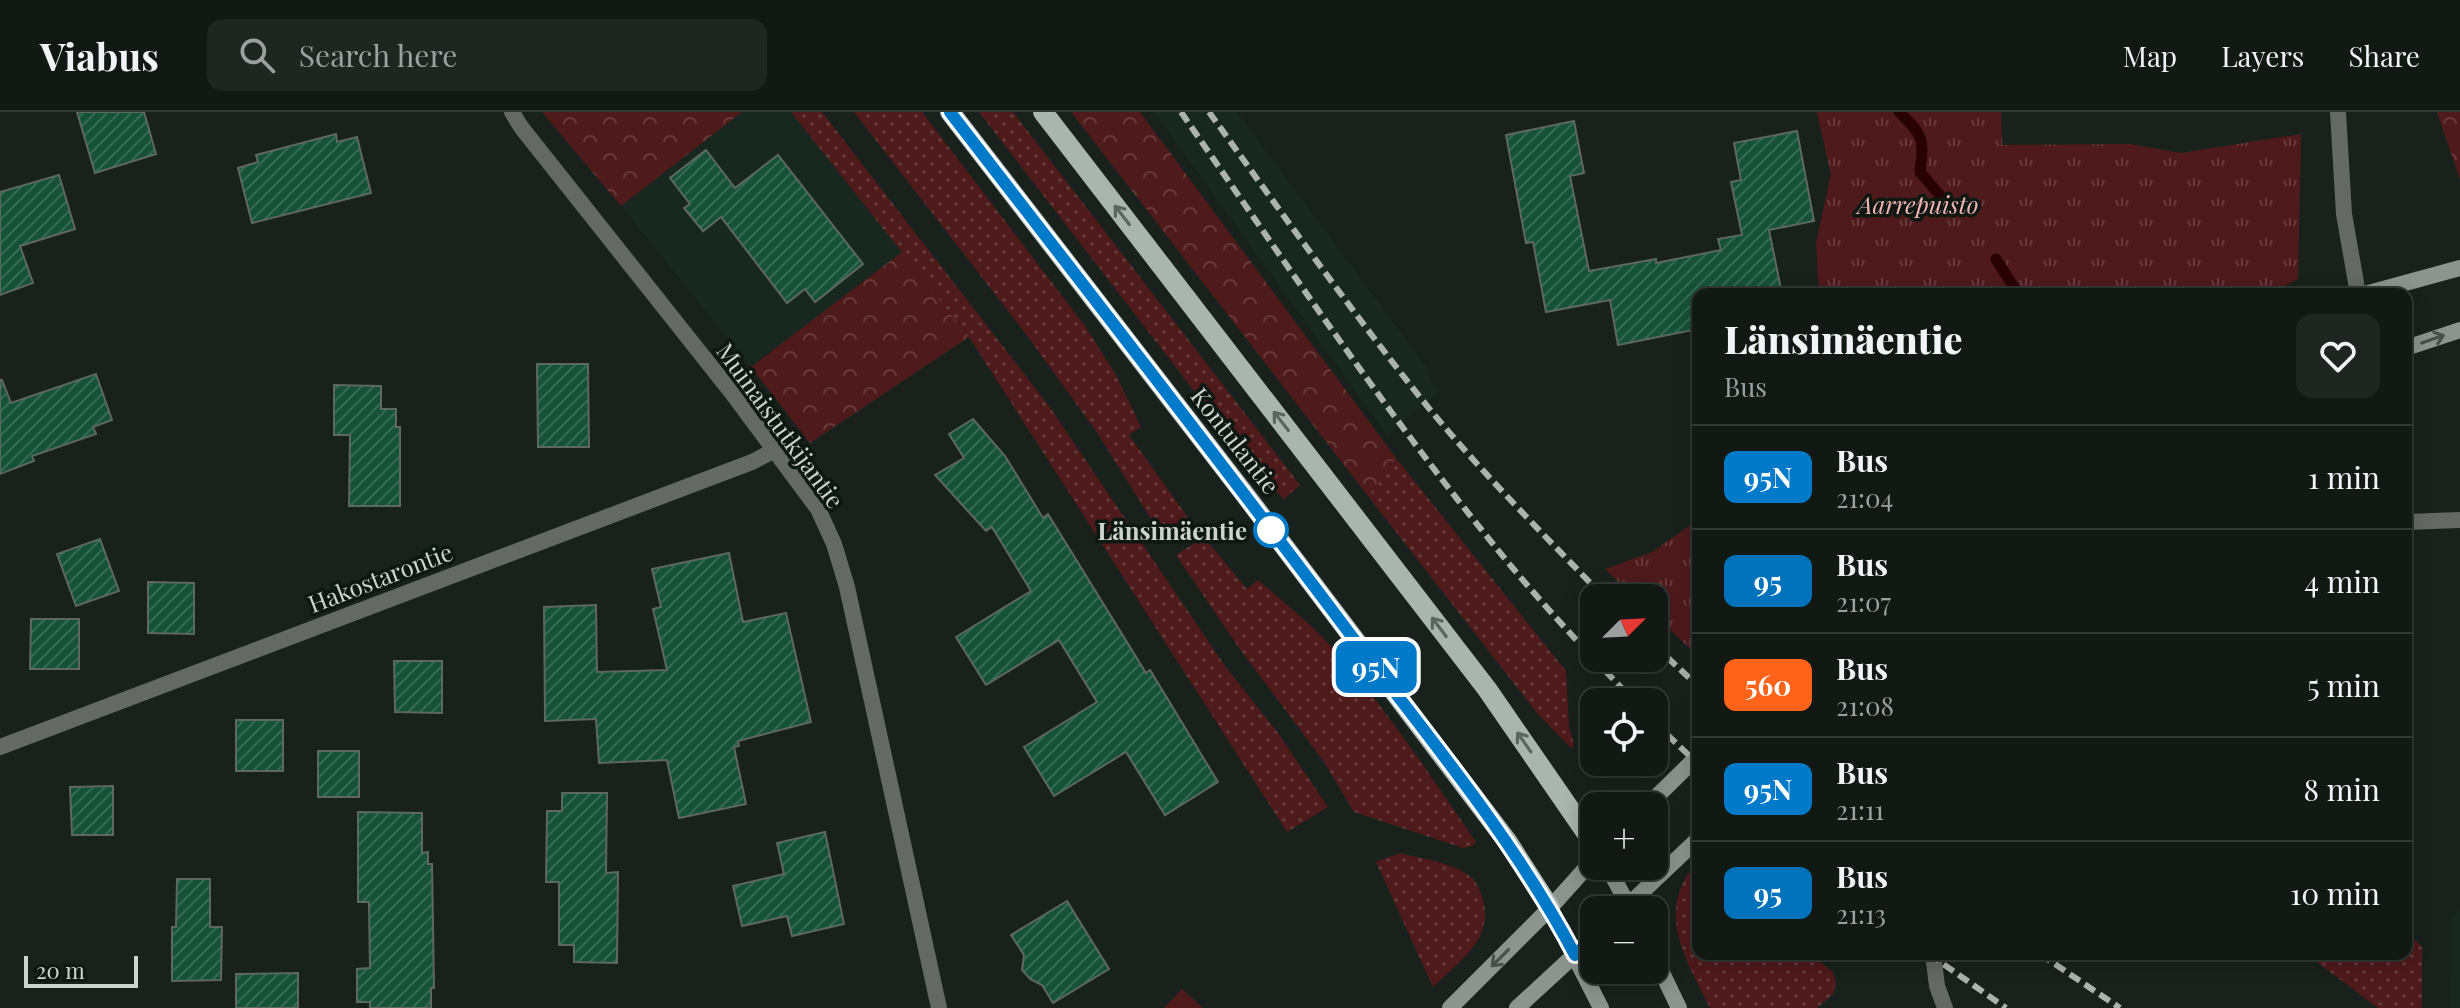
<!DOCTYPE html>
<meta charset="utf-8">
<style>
body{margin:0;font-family:"Playfair Display",serif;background:#1f2622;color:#f1f3f6;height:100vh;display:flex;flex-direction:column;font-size:30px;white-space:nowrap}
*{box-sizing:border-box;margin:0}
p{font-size:26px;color:#9ca0a0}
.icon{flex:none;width:44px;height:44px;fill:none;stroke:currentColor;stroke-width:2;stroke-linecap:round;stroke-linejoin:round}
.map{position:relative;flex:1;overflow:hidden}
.details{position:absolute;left:1692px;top:176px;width:720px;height:672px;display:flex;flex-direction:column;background:#121915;border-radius:16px;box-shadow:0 4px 20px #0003,0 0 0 2px #313834}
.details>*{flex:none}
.badge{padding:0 16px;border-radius:12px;font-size:28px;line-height:52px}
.needle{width:52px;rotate:66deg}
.fabs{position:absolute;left:1580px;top:472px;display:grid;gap:16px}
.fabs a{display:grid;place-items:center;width:88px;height:88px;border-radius:16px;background:#121915;box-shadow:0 4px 20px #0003,0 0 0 2px #313834;font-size:40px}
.scale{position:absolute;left:24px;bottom:20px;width:114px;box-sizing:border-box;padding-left:8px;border:4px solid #cdd3cf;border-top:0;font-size:22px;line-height:28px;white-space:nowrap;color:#cdd3cf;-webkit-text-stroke:6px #0e1813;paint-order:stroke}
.map>.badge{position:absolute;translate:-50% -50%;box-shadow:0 0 0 4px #fff}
.round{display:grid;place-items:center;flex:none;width:84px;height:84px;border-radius:16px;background:#1f2622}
.overview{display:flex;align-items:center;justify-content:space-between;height:136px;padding:0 32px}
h1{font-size:38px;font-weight:800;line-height:60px}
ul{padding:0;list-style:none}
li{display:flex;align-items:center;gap:24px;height:104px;padding:0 32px;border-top:2px solid #313834}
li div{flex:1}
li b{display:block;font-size:30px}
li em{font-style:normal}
li .badge{min-width:88px;font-weight:700;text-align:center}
header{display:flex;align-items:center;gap:48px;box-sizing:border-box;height:112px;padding:0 40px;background:#121915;border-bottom:2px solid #313834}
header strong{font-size:38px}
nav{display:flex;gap:44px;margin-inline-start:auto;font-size:28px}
.search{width:560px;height:72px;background:#1f2622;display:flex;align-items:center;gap:20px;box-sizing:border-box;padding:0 28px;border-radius:16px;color:#9ca0a0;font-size:30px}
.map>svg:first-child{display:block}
</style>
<header>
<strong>Viabus</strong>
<div class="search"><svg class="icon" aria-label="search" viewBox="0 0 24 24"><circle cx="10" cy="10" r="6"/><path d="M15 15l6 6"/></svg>Search here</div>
<nav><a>Map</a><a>Layers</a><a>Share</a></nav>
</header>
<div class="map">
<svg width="2460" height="896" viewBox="0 0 2460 896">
<defs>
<pattern id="grass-dots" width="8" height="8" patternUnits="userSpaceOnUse" patternTransform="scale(2)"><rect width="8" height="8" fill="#4f1a1c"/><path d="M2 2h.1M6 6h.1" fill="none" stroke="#673a3c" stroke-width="1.8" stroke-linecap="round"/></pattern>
<pattern id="forest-crowns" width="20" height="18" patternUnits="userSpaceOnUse" patternTransform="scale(2)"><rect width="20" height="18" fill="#4f1a1c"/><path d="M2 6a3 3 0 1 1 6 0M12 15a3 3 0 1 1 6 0" fill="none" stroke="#673a3c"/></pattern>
<pattern id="park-tufts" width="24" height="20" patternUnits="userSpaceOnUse" patternTransform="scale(2)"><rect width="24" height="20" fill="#4f1a1c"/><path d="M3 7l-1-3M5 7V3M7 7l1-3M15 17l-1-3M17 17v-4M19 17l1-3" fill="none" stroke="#673a3c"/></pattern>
<pattern id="building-hatch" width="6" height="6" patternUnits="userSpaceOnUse" patternTransform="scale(2)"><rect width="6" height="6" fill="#155238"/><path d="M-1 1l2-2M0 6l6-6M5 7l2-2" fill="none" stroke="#366a54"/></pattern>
</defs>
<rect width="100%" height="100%" fill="#18211c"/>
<!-- built -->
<g fill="#18281f">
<polygon points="742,0 791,0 902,140 751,255 621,94"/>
<polygon points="1154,0 1237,0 1428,257 1428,265 1440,279 1387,323"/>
<polygon points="2460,798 2460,896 2451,896 2452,804"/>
</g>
<!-- grass -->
<g fill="url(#grass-dots)">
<polygon points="791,0 822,0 1049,294 1225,554 1278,621 1328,695 1287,720 969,225"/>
<polygon points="854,0 922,0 1085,214 1116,263 1141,315 1129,323 1189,407 1161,423 1098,322 1028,225"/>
<polygon points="979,0 1013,0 1300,373 1284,387 1255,358"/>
<polygon points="1396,346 1566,559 1569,615 1574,632 1572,637 1537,601 1368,384"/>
<path d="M1204,425L1247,477L1258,468C1286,492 1315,515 1339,543C1389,601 1432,666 1476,730L1472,734L1463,736L1354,700L1324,650L1239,536L1176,443Z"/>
<path d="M1400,741C1423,747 1453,750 1472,766C1477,770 1481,781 1483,788C1494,827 1459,850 1433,875L1376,750Z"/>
<path d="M1695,752L1698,754V842H1810L1833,860L1836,870L1834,881L1817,896H1710C1686,847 1655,802 1695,752Z"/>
<polygon points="2414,827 2422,835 2422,896 2378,896 2306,842 2406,842 2406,828"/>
</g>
<!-- forest -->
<g fill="url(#forest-crowns)">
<polygon points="542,0 742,0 621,94"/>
<polygon points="1071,0 1140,0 1396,346 1368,384"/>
<polygon points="2437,0 2460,0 2460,68"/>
<polygon points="902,140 969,225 810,331 751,255"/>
</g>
<!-- park -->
<g fill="url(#park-tufts)">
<polygon points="1815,0 2001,0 2002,33 2130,32 2181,41 2301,22 2298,167 2270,182 1819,182 1816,131 1831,62 1817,1"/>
<polygon points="1698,408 1698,544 1654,503 1654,486 1635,486 1605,457 1652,440"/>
</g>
<!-- garden -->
<polygon fill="#4f1a1c" points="1182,877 1203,896 1164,896"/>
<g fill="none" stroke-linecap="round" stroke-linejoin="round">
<!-- stream -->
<g stroke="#290003" stroke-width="11">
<path d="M1899,0C1924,24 1924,27 1920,60L1943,87L1960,96"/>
<polyline points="1996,147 2018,182"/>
</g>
</g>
<!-- building -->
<g fill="url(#building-hatch)" stroke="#5d6862" stroke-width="2">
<polygon points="77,0 144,0 156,42 95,61"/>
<polygon points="1574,9 1584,61 1570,64 1589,159 1656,147 1656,151 1721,138 1718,127 1742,123 1731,70 1741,68 1734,31 1797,19 1814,109 1769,118 1782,182 1698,182 1698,217 1618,233 1610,188 1546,200 1533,130 1526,131 1506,23"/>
<polygon points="336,22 337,30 357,25 371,81 252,111 238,56 258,50 256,43"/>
<polygon points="706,38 735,76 778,43 863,152 815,190 805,177 787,191 721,105 703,119 684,96 690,92 670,66"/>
<polygon points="59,63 75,117 20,134 33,171 0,183 0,80"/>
<polygon points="537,252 588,252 589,335 538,335"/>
<polygon points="96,262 112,308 93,315 96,322 32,344 34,349 0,362 0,268 2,268 11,291"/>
<polygon points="334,273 381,274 381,297 396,297 396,315 400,315 400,394 349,394 350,323 334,323"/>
<polygon points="973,307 1005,344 1043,406 1048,402 1146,561 1150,558 1218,670 1165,703 1126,640 1054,684 1024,635 1097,590 1059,528 986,573 956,525 1031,479 992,415 986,419 935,363 964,346 949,322"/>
<polygon points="100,427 119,479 76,494 57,442"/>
<polygon points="729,441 743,510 786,501 811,610 738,629 739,634 734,635 746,692 679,706 667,648 599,651 596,607 545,609 544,495 596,493 597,560 667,558 653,497 661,495 652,457"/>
<polygon points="148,470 194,471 194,522 148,521"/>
<polygon points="31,507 79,507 79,557 30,557"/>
<polygon points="394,549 442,549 442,601 395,600"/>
<rect x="236" y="608" width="47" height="51"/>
<rect x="318" y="639" width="41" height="46"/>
<polygon points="113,674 113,723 72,723 70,675"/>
<polygon points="562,681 607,681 606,761 618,760 617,851 574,850 574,833 559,833 559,770 546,770 547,699 562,699"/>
<polygon points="358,700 422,701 422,741 428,740 428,752 432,752 434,876 431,876 431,896 370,896 370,890 357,890 357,857 370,856 369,790 358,790"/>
<polygon points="825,720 844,812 792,824 787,804 742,814 733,774 784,762 777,731"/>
<polygon points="177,767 210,767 210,815 222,815 221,868 172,869 172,815 176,815"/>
<polygon points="1067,789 1109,857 1053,891 1042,873 1030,867 1022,858 1024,843 1011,823"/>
<polygon points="298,861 298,896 236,896 236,862"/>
</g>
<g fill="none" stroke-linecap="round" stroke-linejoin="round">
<!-- minor -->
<g stroke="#646966" stroke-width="16">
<polyline points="512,0 521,15 732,281 818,397 834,432 847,475 939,896"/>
<polyline points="2406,410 2460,408"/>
<polyline points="0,635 752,350 775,338"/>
<polyline points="1933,842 1937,874 1945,896"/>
</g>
<!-- tertiary -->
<polyline stroke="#646966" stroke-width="16" points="2338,0 2344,102 2358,182"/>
<!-- secondary -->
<g stroke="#8c948f" stroke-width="16">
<polyline points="2365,182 2460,156"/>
<polyline points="2406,236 2460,218"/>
<polyline points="1647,694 1698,644"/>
<polyline points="1607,754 1631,798"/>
<polyline points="1550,796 1601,896"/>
<polyline points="1623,798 1698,727"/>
<polyline points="1654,844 1679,896"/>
<polyline points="1450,896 1550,796 1594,747"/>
<polyline points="1517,896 1594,825"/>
</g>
<!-- primary -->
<g stroke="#aab5af" stroke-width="20">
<polyline points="950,0 1246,384 1507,729 1550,796"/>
<polyline points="1043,0 1487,577 1594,732"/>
</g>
<!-- rail -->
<g stroke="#acb2ae" stroke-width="6" stroke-dasharray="12 6" stroke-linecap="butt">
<path d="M1181,0C1282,146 1381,294 1493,432C1537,487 1586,539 1635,590"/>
<path d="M1209,0C1279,97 1348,195 1423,289C1479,358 1543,422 1605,486"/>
<polyline points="1654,533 1698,574"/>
<polyline points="1654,610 1698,652"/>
<polyline points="1929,842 2006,896"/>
<polyline points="2040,842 2120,896"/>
</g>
</g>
<!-- one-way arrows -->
<defs><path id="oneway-shaft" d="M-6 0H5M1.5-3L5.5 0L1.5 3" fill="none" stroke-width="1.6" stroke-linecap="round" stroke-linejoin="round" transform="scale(2)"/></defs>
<g stroke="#5c6661">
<use href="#oneway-shaft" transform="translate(1122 103) rotate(-128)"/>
<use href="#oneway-shaft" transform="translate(1281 309) rotate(-128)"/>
<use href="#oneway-shaft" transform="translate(1439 515) rotate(-127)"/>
<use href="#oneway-shaft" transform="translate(1524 630) rotate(-125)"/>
</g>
<g stroke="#47504b">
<use href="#oneway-shaft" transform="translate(2433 227) rotate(-19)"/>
<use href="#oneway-shaft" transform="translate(1500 846) rotate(135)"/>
</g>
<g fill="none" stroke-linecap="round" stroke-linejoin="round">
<defs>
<path id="line" d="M950,0C1084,174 1219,347 1350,522C1429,626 1514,727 1575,843L1594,825"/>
</defs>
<!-- line casing -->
<use href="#line" stroke="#fff" stroke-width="18"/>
<!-- line -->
<use href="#line" stroke="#007ac9" stroke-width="12"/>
</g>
<!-- markers -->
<circle fill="#fff" stroke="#007ac9" stroke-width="4" cx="1271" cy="418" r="16"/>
<g text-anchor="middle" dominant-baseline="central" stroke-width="7" stroke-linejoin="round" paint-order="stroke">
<!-- park labels -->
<g font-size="24" font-style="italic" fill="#f4b4b2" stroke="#0e1813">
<text x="1918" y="92">Aarrepuisto</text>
</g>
<!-- street labels -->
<g font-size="24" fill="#cdd3cf" stroke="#0e1813">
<text transform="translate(781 313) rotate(54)">Muinaistutkijantie</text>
<text transform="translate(1236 328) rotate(52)">Kontulantie</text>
<text transform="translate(380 465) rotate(-21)">Hakostarontie</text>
</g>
<!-- stop labels -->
<g font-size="24" font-weight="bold" fill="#cdd3cf" stroke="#0e1813" text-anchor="end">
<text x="1247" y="418">Länsimäentie</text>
</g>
</g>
</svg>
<div class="fabs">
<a><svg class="needle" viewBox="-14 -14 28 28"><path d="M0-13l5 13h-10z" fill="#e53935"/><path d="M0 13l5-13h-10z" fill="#9ca0a0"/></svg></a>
<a><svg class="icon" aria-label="locate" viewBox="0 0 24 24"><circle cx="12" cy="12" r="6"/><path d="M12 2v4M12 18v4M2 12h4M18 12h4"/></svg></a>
<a>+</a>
<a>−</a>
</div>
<div class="scale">20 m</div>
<b class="badge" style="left:1376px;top:555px;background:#007ac9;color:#fff">95N</b>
<section class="details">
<div class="overview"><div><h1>Länsimäentie</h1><p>Bus</p></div><a class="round"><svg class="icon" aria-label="heart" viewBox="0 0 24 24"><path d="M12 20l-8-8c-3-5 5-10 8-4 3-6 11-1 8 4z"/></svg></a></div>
<ul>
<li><span class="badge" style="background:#007ac9;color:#fff">95N</span><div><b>Bus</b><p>21:04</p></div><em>1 min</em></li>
<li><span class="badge" style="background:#0072bc;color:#fff">95</span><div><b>Bus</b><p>21:07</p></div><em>4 min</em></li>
<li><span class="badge" style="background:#ff6319;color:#fff">560</span><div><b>Bus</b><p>21:08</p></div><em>5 min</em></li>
<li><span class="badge" style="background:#007ac9;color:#fff">95N</span><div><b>Bus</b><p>21:11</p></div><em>8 min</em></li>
<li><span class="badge" style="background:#0072bc;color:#fff">95</span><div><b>Bus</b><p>21:13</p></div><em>10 min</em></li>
</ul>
</section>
</div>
